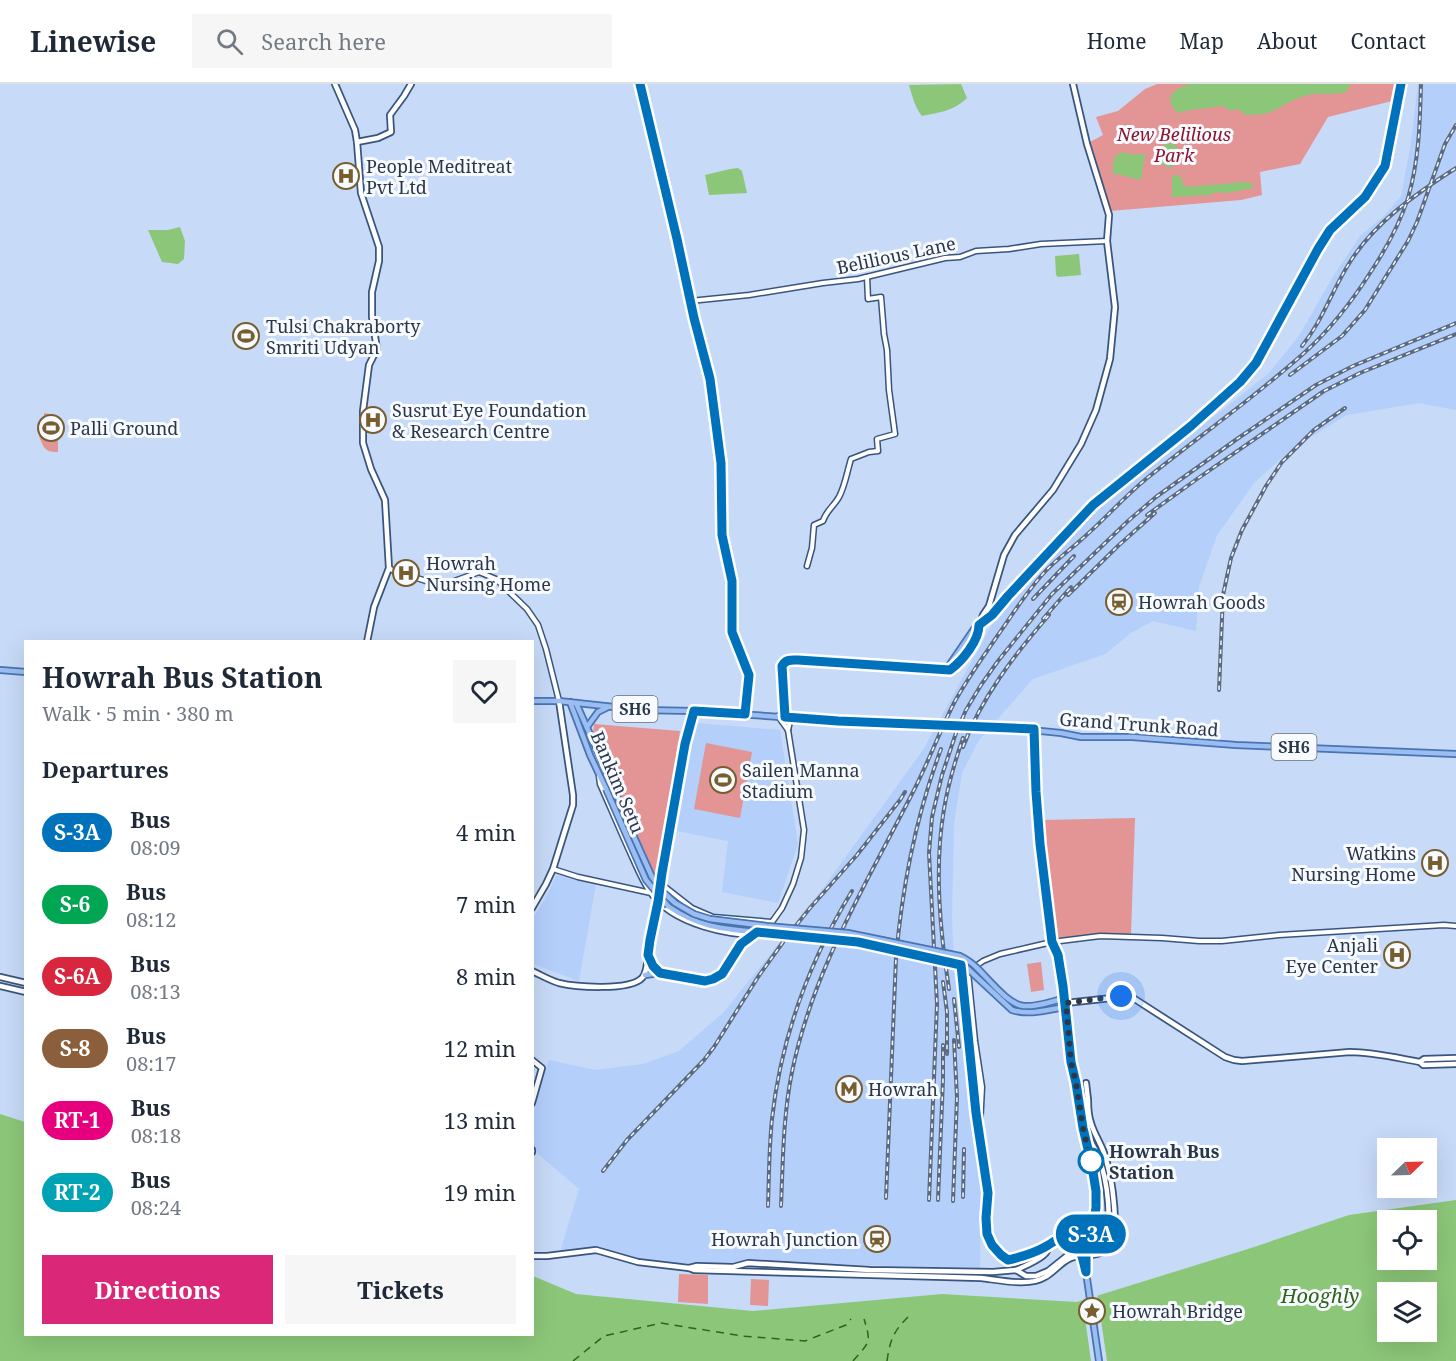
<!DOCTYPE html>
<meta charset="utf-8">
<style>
body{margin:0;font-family:"Noto Serif",serif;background:#f6f6f7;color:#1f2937;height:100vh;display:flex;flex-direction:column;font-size:22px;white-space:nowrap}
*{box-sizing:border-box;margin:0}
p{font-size:20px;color:#747a83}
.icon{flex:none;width:33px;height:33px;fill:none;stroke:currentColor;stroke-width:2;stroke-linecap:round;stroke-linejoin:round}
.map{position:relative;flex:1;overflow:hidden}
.panel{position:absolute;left:24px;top:556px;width:510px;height:696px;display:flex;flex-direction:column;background:#fff;border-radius:0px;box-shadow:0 6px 24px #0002}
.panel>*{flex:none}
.badge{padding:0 12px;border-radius:20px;font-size:21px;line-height:39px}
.needle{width:39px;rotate:67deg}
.buttons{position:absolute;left:1377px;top:1054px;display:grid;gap:12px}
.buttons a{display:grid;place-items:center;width:60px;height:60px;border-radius:0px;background:#fff;box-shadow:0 6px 24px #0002;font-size:30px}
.you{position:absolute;width:30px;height:30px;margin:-15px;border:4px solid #fff;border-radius:50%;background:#1a73e8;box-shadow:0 0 0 9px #1a73e833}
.map>.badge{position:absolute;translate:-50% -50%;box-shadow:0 0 0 3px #fff}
h2{padding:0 18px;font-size:22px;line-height:54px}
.round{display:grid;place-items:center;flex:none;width:63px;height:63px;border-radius:0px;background:#f6f6f7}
.overview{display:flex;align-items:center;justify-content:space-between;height:102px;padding:0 18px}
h1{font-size:28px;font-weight:700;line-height:45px}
.primary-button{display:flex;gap:12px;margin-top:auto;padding:12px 18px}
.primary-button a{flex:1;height:69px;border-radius:0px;background:#db2777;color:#fff;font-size:24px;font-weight:700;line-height:69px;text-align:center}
.primary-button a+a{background:#f6f6f7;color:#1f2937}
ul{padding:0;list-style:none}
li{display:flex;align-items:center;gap:18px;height:72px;padding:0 18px}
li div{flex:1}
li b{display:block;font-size:22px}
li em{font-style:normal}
li .badge{min-width:66px;font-weight:700;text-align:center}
header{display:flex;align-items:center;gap:36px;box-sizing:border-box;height:84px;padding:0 30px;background:#fff;border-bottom:2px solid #e0e1e3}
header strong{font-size:28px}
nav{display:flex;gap:33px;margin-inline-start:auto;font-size:21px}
.search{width:420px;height:54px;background:#f6f6f7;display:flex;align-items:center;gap:15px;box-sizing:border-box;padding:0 21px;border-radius:0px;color:#747a83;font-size:22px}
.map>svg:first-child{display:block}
</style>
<header>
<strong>Linewise</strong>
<div class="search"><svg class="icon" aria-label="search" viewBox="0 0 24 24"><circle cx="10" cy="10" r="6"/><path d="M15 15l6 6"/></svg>Search here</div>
<nav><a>Home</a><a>Map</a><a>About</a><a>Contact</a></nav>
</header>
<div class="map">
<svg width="1456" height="1277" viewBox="0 0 1456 1277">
<rect width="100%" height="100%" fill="#c7daf7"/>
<!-- built -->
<g fill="#b3cffa">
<polygon points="1418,0 1456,0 1456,326 1419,319 1347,331 1293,364 1255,398 1217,451 1199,503 1196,547 1153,537 1131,549 1105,570 1033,595 979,656 962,689 954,739 952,833 954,886 963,935 978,1069 981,1119 980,1184 745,1178 670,1179 638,1174 597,1162 560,1168 579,1105 537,1069 533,1061 532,1033 549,976 595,986 643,980 679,967 724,928 821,807 923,666 991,542 1034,487 1089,431 1268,290 1299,252 1332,194 1360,152 1384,132 1401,112 1411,59"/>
<polygon points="697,639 780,646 798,760 778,819 722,808 728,757 677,747 692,657"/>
<polygon points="557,790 596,800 579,897 533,880 533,834 546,814"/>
</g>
<!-- green -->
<g fill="#e39495">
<polygon points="1157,0 1402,0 1396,16 1328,33 1300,80 1260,88 1262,111 1241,116 1110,127 1088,59 1103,51 1096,33 1118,27 1145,5"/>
<path d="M44,329L56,331L58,336V368C44,368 44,364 39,352L44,351Z"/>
<polygon points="594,640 680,647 657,796 593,651"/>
<polygon points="706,659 752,668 740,734 694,725"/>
<polygon points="1135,734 1131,850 1054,854 1043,736"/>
<polygon points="1041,878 1044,906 1031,908 1027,880"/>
<polygon points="679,1190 708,1191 708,1220 678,1218"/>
<polygon points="751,1195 769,1196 768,1222 750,1221"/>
</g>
<!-- water -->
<g fill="#8cc779" fill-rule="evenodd">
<path d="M961,0L967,14C952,28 940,28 922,32C915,24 912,11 909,1Z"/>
<path d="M1190,0H1351L1346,8C1333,12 1321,8 1308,11C1281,17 1276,35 1243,30L1241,27L1237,25L1231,27L1223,22L1190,26L1178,29C1162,14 1173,5 1190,0Z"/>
<path d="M1172,59L1178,64C1180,73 1177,77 1171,84L1158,79L1160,62Z"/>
<polygon points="1119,68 1137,71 1138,70 1145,70 1141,96 1112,89 1115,71 1119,72"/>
<polygon points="738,84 742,87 747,109 709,111 705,91 730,85"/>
<polygon points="1180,91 1183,100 1187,103 1242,98 1252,99 1253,104 1227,109 1215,108 1211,111 1172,113 1172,92"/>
<polygon points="180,143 185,157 184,175 178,180 162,178 148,146 168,146"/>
<polygon points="1079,170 1081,191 1058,193 1056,191 1055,172"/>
<path d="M0,1030L25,1038L26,1251H532L533,1192L576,1210L753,1227L942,1210L1077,1218L1248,1165L1349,1131L1456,1116V1277H0ZM1388,1137H1426V1176H1388ZM1388,1209H1426V1248H1388Z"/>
</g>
<!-- pier -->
<polygon fill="#c7daf7" points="1097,1209 1107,1277 1091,1277 1082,1213"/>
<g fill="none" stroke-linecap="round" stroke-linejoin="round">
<!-- ferry -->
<g stroke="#2e6418" stroke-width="1.5" stroke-dasharray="8 6" stroke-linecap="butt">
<polyline points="573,1277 604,1252 661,1239 742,1252 805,1257 846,1241 851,1235"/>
<path d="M853,1277C869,1258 872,1260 864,1235"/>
<path d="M887,1277C890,1256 893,1248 908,1233"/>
</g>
<defs>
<g id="tertiary">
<polyline points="690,217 749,211 823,199 858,195 945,174 960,173 976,167 1009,165 1041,160 1107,157"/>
<path d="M807,482L812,464L814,441L823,437C826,427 834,422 839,413C845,402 847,388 851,375L869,368L878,367L877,355L895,350L889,306L887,266L884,250L881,213L868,215L867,193"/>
<polyline points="389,484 402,492 417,494 441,502 479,488 496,495 527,525 538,541 546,565 559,617"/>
<polyline points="778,632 788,646"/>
<path d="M599,692L600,700C611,725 622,751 633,775C638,786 643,798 650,808C672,841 730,853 767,851L772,838L782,824L793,800L801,774L804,746L788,646L791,633"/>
<polyline points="553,785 578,793 651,809"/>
<polyline points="652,807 660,799 692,824 713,833 772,838"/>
<polyline points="980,1042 982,1003 975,957 968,888 983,877 1000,870 1052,858 1100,852 1162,854 1199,857 1222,857 1279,851 1444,841 1456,842"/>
</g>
<g id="secondary">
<polyline points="335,0 355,46 357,58 361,109 379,163 379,177 372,208 372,233 377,265 369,281 363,327 363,359 371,385 385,416 389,484 374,523 367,558"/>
<polyline points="640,0 678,158 694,234 710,295 721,379 722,451 732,497 732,548 749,591 745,630"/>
<polyline points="357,58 378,54 391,48 390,31 404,12 411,0"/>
<polyline points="979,541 983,531 989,522 1004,471 1015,451 1053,406 1081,360 1096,326 1110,275 1115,223 1107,157 1109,131 1087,60 1073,0"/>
<path d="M1034,645L1036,708L1040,760L1052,858L1058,871L1066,919L1130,912L1225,973L1234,976L1242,977L1350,968C1373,968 1397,974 1420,978L1423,981L1456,980"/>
<polyline points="532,824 546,800 553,785 573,721 573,711 559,617"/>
<path d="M532,887C541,891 549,896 559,899C575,903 630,907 642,894C647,889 647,878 648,872"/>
<polyline points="0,893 26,899"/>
<polyline points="0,902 26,908"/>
<polyline points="532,976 542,984 532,1019"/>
<polyline points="1420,978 1424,975 1456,974"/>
<polyline points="1086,999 1088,1016"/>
<polyline points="532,1066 532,1068"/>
<path d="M532,1172H547L596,1166L638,1178L689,1184L694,1186L981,1194C999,1196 1030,1203 1045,1193C1054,1188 1061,1178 1071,1174C1082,1169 1096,1174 1106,1166C1123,1153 1111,1091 1105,1072C1102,1061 1094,1050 1091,1039C1088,1031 1088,1023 1088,1016L1079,1014"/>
<path d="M689,1184L697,1182L733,1183L748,1179L870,1186L993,1188L1016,1186L1026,1192H1036L1048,1187L1068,1171L1098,1162C1117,1146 1106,1092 1098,1071C1094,1063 1089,1055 1084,1046"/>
<path d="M1016,1186C1023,1183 1045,1174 1047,1167C1048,1166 1047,1164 1047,1162"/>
</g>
<g id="primary">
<polyline points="0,586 26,588"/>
<polyline points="946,586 974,545 991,531 1093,421 1191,342 1240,298 1256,279 1318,165 1330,146 1365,113 1385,82 1401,0"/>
<polyline points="532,617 559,617 641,626 694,627 839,637 933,641"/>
<polyline points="570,618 590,671 606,705"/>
<polyline points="576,619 613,702"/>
<polyline points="694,627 685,660 662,789 658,818 650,856 648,871 653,882 660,889 705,897"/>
<path d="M785,633L782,582L784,578L788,576L949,586C962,577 979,557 979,541"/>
<polyline points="587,643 598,628 608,623"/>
<polyline points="1001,643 1061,649 1081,653 1132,653 1236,661 1456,670"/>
<path d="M668,822C698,843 722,845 757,848"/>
<path d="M961,881L976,1029L988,1109L986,1134L987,1150L992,1161L1001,1171L1009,1176C1021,1173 1034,1169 1045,1163C1054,1158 1057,1154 1066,1152L1075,1157"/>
<polyline points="645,891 660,889"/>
<polyline points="1066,919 1071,978 1076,999 1083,1044 1092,1082 1096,1107 1096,1124 1091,1151"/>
<polyline points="1086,1188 1099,1277"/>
</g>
</defs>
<!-- tertiary casing -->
<use href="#tertiary" stroke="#3a557d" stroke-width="7"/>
<!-- secondary casing -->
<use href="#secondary" stroke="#3a557d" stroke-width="8"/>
<!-- primary casing -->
<use href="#primary" stroke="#4973b2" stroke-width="8"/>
<!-- tertiary -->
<use href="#tertiary" stroke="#fff" stroke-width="4"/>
<!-- secondary -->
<use href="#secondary" stroke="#fff" stroke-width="4.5"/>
<!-- primary -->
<use href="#primary" stroke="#9bbef2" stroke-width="4.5"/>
<defs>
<g id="rail">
<path d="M1302,262C1323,236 1332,206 1350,178C1375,138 1417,109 1456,84"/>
<polyline points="1290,291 1342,252 1365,226 1408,157 1417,138 1445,60 1456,41"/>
<polyline points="1147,431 1197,395 1324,307 1360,289 1456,250"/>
<polyline points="1068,511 1119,461 1155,429"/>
<polyline points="1033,515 1074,472"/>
<polyline points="1043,535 1071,503"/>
<polyline points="1219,606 1223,511 1231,474 1242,446 1266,402 1282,378 1314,346 1345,324"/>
<path d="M963,663C981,614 1015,570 1049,531"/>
<polyline points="943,898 947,928 947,970"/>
<path d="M949,905C940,847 934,784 944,725C948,701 955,677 963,654"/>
<polyline points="954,915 959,963"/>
<polyline points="603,1087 627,1056 704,976 714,963 758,893 786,854 810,824 857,771 900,716 905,708"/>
<polyline points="963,1113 964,1065"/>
<path d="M886,1114L896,874C902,804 916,732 941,665"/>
<polyline points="929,1116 937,920 929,769 932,733 942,691 956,649 966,626 981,601 998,577 1052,510 1128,437 1156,413 1237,355 1316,301 1353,282 1456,239"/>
<polyline points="938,1116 943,996 943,961"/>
<polyline points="953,1117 957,1013 954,956"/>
<path d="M768,1122C769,1093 769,1064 772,1035C781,954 810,876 852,807"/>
<path d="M781,1122C783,1077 783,1032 792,988C813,885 868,797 915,704C929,676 940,647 954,619C967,595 983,573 998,551C1012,531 1026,509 1042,491C1054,477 1069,467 1082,455C1104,436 1123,414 1146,395C1198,353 1254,314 1304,269C1331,245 1353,216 1372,186C1387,163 1400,139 1408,114C1419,77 1420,38 1421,0"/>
</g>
</defs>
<!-- rail casing -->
<use href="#rail" stroke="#5b6a80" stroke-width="4"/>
<!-- rail -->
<use href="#rail" stroke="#f7faff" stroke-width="1.5" stroke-dasharray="4.5" stroke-linecap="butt"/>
<defs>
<g id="primary-bridge">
<polyline points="933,641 1001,643"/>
<path d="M613,702L634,753L652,793L663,808L675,819L694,830L710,835L767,842L848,849L960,872C966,875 971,878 976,883C988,894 1008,921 1024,922C1035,923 1047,919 1058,916"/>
<polyline points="606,705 646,796 668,822"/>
<path d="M705,897C732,891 726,877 741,860C746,855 752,852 757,848L858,858L961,881L968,885L1012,926C1028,931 1043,927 1059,924"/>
<polyline points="1075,1157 1080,1165 1084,1179"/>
<polyline points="1086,1188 1086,1166 1091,1151"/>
</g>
</defs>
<!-- primary-bridge casing -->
<use href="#primary-bridge" stroke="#4973b2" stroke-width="8" stroke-linecap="butt"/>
<!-- primary-bridge -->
<use href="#primary-bridge" stroke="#9bbef2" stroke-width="4.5"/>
</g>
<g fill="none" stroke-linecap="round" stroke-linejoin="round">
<defs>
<path id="line" d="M640,0L677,155L694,234L710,295L721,379L722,451L732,497V548L749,591L745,630L694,627L685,660L662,789L658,818L650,856L648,871L653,882L660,889L705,897L713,895L722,890L741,860L757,848L858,858L961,881L976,1029L988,1109L986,1134L987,1150L992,1161L1001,1171L1008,1176C1021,1173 1034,1169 1045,1163C1054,1158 1057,1154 1066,1152C1081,1161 1082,1172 1086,1188V1166L1091,1151L1096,1124V1107L1092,1082L1083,1044L1076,999L1071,978L1063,902L1058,871L1052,858L1040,760L1036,708L1034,645L838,637L785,633L782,582C786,575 791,576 798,576L950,586C962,577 979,557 979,541L992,531L1008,512L1093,421L1191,342L1240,298L1256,279L1318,165L1330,146L1365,113L1385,82L1401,0"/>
</defs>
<!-- line casing -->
<use href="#line" stroke="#fff" stroke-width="14"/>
<!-- line -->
<use href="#line" stroke="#0072bc" stroke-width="9"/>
<!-- walk -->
<polyline stroke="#2a3749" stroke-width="6" stroke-dasharray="0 10.8" points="1091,1077 1092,1082 1083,1044 1076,999 1071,978 1066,919 1121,912"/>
</g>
<!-- icons -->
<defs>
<symbol id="hospital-ring" viewBox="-11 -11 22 22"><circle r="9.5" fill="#f7faff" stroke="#785d2f" stroke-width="1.5"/><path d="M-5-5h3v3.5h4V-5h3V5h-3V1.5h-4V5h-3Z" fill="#785d2f"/></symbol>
<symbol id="stadium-ring" viewBox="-11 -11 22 22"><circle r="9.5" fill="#f7faff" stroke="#785d2f" stroke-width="1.5"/><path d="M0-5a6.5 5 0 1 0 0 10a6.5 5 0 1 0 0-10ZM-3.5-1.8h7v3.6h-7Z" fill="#785d2f"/></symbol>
<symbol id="station-ring" viewBox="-11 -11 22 22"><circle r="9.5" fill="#f7faff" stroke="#785d2f" stroke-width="1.5"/><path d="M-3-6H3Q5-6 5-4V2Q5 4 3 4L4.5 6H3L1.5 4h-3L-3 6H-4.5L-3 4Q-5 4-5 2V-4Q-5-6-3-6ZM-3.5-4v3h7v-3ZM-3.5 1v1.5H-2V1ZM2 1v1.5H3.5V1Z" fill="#785d2f"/></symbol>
<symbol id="metro-ring" viewBox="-11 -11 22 22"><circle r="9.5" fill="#f7faff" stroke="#785d2f" stroke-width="1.5"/><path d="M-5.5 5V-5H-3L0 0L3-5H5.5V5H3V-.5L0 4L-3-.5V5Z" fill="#785d2f"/></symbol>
<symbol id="sight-ring" viewBox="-11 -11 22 22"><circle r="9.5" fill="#f7faff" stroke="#785d2f" stroke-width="1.5"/><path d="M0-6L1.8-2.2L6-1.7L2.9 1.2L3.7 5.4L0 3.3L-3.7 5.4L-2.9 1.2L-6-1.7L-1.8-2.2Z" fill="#785d2f"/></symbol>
</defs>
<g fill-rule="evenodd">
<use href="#hospital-ring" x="331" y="77" width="30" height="30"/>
<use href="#stadium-ring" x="231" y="237" width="30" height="30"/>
<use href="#hospital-ring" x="358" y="321" width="30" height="30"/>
<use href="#stadium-ring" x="36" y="329" width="30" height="30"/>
<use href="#hospital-ring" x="391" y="474" width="30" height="30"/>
<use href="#station-ring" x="1104" y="503" width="30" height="30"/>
<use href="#stadium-ring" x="708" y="681" width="30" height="30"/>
<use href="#hospital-ring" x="1420" y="764" width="30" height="30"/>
<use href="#hospital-ring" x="1382" y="856" width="30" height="30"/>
<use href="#metro-ring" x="834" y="990" width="30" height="30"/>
<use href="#station-ring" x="862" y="1140" width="30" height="30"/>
<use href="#sight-ring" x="1077" y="1212" width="30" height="30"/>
</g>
<!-- markers -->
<circle fill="#fff" stroke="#0072bc" stroke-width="3" cx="1091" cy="1077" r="12"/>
<g text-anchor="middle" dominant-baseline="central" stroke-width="6" stroke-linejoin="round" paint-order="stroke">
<!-- shield labels -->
<g fill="#f7faff" stroke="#687280" stroke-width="1.5">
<rect x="612.5" y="612" width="45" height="26" rx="4.5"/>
<rect x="1271.5" y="650" width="45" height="26" rx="4.5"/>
</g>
<g font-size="16" font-weight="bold" fill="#2a3749">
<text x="635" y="625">SH6</text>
<text x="1294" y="663">SH6</text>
</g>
<!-- park labels -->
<g font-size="18" font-style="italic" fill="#8c152b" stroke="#f7faff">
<text x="1174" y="50">New Belilious<tspan x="1174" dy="21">Park</tspan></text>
</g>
<!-- poi labels -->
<g font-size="18" fill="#2a3749" stroke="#f7faff" text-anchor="start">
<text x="366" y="82">People Meditreat<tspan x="366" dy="21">Pvt Ltd</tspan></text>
<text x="266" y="242">Tulsi Chakraborty<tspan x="266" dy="21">Smriti Udyan</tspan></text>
<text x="392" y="326">Susrut Eye Foundation<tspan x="392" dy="21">&amp; Research Centre</tspan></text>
<text x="70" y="344">Palli Ground</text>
<text x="426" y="479">Howrah<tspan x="426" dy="21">Nursing Home</tspan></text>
<text x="1138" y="518">Howrah Goods</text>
<text x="742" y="686">Sailen Manna<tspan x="742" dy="21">Stadium</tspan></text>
<text x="1416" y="769" text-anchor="end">Watkins<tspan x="1416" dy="21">Nursing Home</tspan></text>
<text x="1378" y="861" text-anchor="end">Anjali<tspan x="1378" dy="21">Eye Center</tspan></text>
<text x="868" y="1005">Howrah</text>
<text x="858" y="1155" text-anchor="end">Howrah Junction</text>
<text x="1112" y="1227">Howrah Bridge</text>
</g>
<!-- street labels -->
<g font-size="18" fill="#2a3749" stroke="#f7faff">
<text transform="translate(896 171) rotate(-12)">Belilious Lane</text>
<text transform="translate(1139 640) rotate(4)">Grand Trunk Road</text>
<text transform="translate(618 698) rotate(67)">Bankim Setu</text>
</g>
<!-- stop labels -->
<g font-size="18" font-weight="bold" fill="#2a3749" stroke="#f7faff" text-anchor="start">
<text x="1109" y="1067">Howrah Bus<tspan x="1109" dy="21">Station</tspan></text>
</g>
<!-- water labels -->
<g font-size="20" font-style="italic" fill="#2e6418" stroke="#f7faff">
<text x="1320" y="1211">Hooghly</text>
</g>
</g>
</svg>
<div class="buttons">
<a><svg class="needle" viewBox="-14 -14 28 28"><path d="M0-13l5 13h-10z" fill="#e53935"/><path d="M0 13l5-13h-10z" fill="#747a83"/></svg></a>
<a><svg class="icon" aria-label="locate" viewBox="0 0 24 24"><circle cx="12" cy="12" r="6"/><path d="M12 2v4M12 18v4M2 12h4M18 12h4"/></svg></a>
<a><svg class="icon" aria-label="layers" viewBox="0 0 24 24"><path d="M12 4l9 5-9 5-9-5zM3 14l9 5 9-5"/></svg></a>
</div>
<div class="you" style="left:1121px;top:912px"></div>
<b class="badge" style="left:1091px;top:1150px;background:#0072bc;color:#fff">S-3A</b>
<section class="panel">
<div class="overview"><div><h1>Howrah Bus Station</h1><p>Walk · 5 min · 380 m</p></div><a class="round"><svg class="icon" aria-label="heart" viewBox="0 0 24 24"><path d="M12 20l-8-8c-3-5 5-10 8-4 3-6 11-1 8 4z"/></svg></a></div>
<h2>Departures</h2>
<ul>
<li><span class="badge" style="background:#0072bc;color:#fff">S-3A</span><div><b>Bus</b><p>08:09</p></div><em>4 min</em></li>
<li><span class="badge" style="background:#00a651;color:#fff">S-6</span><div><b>Bus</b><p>08:12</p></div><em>7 min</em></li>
<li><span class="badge" style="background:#d7263d;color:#fff">S-6A</span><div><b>Bus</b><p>08:13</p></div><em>8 min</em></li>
<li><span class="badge" style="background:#8b5e3c;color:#fff">S-8</span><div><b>Bus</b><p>08:17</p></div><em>12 min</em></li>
<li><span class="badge" style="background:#e6007e;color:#fff">RT-1</span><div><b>Bus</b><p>08:18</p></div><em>13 min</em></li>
<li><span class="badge" style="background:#00a3b4;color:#fff">RT-2</span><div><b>Bus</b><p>08:24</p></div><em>19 min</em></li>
</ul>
<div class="primary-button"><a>Directions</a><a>Tickets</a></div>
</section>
</div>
